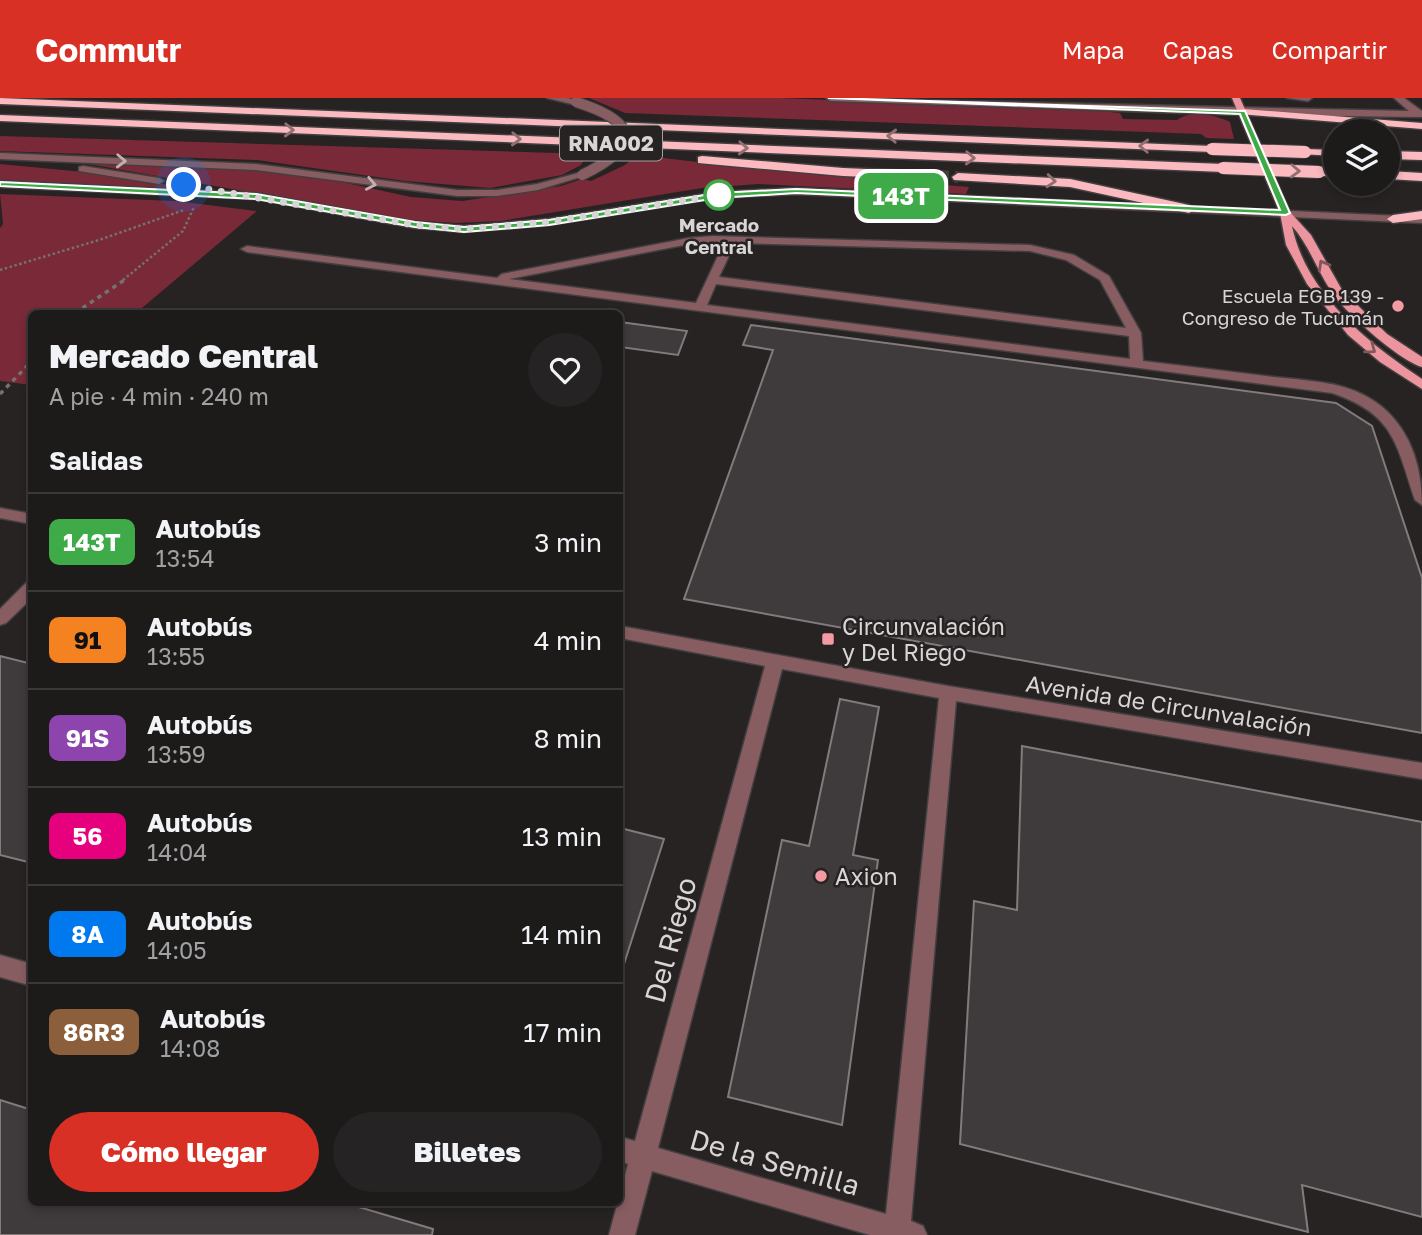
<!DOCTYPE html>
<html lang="es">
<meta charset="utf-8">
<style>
body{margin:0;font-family:"Golos Text",sans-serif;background:#252323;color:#f1f3f6;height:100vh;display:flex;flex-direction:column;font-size:26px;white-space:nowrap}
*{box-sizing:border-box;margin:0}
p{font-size:23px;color:#a0a1a2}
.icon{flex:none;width:38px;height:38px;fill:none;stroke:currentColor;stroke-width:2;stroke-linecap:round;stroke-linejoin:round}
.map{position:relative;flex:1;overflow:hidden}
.panel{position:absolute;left:28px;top:212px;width:595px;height:896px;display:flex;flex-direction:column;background:#1d1a1a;border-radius:10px;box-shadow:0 4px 10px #0003,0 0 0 2px #3b3839}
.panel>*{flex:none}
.badge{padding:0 14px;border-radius:10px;font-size:24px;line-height:46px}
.tools{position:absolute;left:1323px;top:21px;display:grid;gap:14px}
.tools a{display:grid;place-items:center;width:77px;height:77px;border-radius:50%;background:#1d1a1a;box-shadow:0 4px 10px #0003,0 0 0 2px #3b3839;font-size:35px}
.you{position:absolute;width:35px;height:35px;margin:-18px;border:5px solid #fff;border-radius:50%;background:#1a73e8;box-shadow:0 0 0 10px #1a73e833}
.map>.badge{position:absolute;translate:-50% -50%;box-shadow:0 0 0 4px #fff}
h2{padding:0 21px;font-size:26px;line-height:63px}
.round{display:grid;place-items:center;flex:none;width:74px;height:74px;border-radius:37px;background:#252323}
.head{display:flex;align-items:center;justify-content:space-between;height:119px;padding:0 21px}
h1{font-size:33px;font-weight:800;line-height:52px}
.button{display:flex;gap:14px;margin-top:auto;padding:14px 21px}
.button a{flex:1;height:80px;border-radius:42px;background:#d93025;color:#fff;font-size:28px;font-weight:800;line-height:80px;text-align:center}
.button a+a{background:#252323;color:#f1f3f6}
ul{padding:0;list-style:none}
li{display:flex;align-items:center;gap:21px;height:98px;padding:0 21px;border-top:2px solid #3b3839}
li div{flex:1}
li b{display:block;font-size:26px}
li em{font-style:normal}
li .badge{min-width:77px;font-weight:700;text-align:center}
header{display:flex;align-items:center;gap:42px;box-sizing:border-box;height:98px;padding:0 35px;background:#d93025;color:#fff}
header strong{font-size:33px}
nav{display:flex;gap:38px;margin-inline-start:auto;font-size:24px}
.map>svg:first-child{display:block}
</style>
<header>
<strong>Commutr</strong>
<nav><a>Mapa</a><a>Capas</a><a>Compartir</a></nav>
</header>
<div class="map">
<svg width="1422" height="1137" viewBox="0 0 1422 1137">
<rect width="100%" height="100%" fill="#272323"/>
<!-- green -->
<g fill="#792937">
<path d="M589,0H780L1091,12L1120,15L1123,21L1177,22C1191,12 1215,17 1230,24L1234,41L1206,40L1201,36L625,15Z"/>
<polygon points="0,38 588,56 581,67 562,77 490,90 405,83 257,62 0,53"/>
<polygon points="637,57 750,70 930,81 934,86 969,89 966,96 759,86 702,90 501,123 456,125 408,122 77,64 256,71 328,81 411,99 462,103 561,88 582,81 591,83 625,67"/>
<polygon points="0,66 84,74 208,93 0,83"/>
<polygon points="0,96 176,103 257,113 136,215 32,215 31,287 0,283 0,130 3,126"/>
</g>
<!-- building -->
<g fill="#3f3a3b" stroke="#817b7c" stroke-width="2">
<polygon points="620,224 687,233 678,257 620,249"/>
<polygon points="751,227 1336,305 1372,328 1422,480 1422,635 684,501 773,252 743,247"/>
<polygon points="0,558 32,566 32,765 0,757"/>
<polygon points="840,601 879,609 853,757 878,762 842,1027 728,999 782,742 809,748"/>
<polygon points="1022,648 1422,724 1422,1119 1302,1087 1308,1134 960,1046 974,803 1017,812"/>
<polygon points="620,730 664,741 624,866 620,866"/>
<polygon points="0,1002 32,1012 32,1104 342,1104 433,1131 432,1137 0,1137"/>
</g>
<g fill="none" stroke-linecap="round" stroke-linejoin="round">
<!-- highway-tunnel -->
<polyline stroke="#423e3e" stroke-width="12" stroke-dasharray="12 6" stroke-linecap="butt" points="937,78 958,79"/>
<defs>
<g id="minor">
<polygon points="547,0 568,0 580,4 576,7"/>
<polygon points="826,0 1409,13 1394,0 1404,0 1422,13 1422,19 1243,17 830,3"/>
<polygon points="1287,0 1312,0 1308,3"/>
<polygon points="0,55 256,66 457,92 497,92 537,86 582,74 587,77 538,92 497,98 457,98 256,72 0,61"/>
<polygon points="83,68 159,80 164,83 159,86 79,73 79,69"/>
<polygon points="0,83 256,95 415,124 464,128 549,121 717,94 796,90 1422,119 1422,125 796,96 717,100 549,127 464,134 415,130 256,101 0,89"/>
<path d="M713,138L1030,147L1074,157L1109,178L1141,235L1143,263C1184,268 1225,273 1266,278C1289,281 1313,282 1336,287C1396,301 1422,349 1422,407L1415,402C1396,345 1394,316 1332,295L247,154L241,151L247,148L497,180L502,176L689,140ZM724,145L696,205L509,181L689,146ZM735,145L1030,153L1066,162L1100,182L1126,230L719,179ZM716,186L1129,238L1130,261L707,207Z"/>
<polygon points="0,410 32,416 32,426 0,420"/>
<polygon points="32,483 32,500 6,525 0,527 0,511 26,485"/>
<path d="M620,528L948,588L1422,665V681L956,603L911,1123L923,1128L927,1137H870L652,1073L635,1137H609L628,1066L620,1063V1039L635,1043L765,568L620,540ZM782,571L939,600L886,1116L658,1050Z"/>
<polygon points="0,857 32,866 32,888 0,879"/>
</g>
<path id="major" d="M1232,0H1240L1290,114L1311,137L1342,192L1387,236L1422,259V269C1399,262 1344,214 1331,193C1317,172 1309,147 1292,128C1306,196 1368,245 1422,281V291L1380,264L1348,237L1307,186L1286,147L1280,115Z"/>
<g id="highway">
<polygon points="0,0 1212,48 1218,51 1212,54 0,6"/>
<polygon points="1243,11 1422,25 1422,31 1239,16 1239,12"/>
<polygon points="0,17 1223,66 1229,70 1223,74 0,23"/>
<polygon points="1305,51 1335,52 1335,58 1301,56 1299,54"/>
<polygon points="1388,53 1422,54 1422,62 1388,61"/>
<polygon points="702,58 843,70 937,74 943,78 937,82 843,78 698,65 698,59"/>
<polygon points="1319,70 1335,71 1335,79 1315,77 1313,74"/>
<polygon points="1388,73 1422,75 1422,83 1388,81"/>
<polygon points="958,75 1070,81 1189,107 1195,111 1189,115 1070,89 954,82 952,79"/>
<polygon points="1422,113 1422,121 1393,125 1387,121 1393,117"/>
</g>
</defs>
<!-- minor casing -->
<use href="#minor" stroke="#433f40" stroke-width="3"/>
<!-- major casing -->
<use href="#major" stroke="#433f40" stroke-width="3"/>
<!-- highway casing -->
<use href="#highway" stroke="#433f40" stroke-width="3"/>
<!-- path-far1 -->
<g stroke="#757172" stroke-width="2.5" stroke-dasharray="2.5 2.5" stroke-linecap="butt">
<polyline points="0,172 99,142 184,112"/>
<polyline points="123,182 183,133 194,109"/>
</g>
<!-- path -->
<g stroke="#757172" stroke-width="3.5" stroke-dasharray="4.5 4.5" stroke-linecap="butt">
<polyline points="75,215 126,181"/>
<polyline points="0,296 32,263"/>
</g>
<!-- minor -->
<use href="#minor" fill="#875d61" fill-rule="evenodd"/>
<!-- major -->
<use href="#major" fill="#ec959e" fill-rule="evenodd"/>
<!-- highway -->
<use href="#highway" fill="#fababf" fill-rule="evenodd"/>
<defs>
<path id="minor-bridge" d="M576,4C639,24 642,48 582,77"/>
<g id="highway-bridge">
<polyline points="1212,51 1305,54"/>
<polyline points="1223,70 1319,74"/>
</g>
</defs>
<!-- minor-bridge casing -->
<use href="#minor-bridge" stroke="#433f40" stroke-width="12" stroke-linecap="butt"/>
<!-- highway-bridge casing -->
<use href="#highway-bridge" stroke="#433f40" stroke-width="14" stroke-linecap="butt"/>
<!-- minor-bridge -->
<use href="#minor-bridge" stroke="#875d61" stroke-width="10"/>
<!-- highway-bridge -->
<use href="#highway-bridge" stroke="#fababf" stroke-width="12"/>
</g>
<!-- one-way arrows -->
<defs><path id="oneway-chevron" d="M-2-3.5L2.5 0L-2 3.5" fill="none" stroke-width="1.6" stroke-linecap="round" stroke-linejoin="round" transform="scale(1.75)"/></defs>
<g stroke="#906e71">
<use href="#oneway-chevron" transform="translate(289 32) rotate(2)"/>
<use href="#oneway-chevron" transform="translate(892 38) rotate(-178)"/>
<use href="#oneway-chevron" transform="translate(516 41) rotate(2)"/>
<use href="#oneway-chevron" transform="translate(1144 48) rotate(-178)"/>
<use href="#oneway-chevron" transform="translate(743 50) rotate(2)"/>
<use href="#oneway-chevron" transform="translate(970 60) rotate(2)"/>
<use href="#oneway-chevron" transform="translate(1295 73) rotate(2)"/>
<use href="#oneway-chevron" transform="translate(1051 83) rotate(5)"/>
</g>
<g stroke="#c0b1b3">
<use href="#oneway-chevron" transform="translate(121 63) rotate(2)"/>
<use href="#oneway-chevron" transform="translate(371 86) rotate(11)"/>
</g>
<g stroke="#80565a">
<use href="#oneway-chevron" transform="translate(1323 167) rotate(-119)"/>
<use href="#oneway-chevron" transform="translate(1371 251) rotate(37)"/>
</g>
<!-- line -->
<polygon fill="#3fab48" stroke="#fff" stroke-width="2" points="828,0 831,0 1245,13 1290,115 1286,117 796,95 717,100 549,127 464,134 415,129 256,101 0,88 0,84 256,96 415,124 464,129 549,122 717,95 796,91 1280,112 1240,16"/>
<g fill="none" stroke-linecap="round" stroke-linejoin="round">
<!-- walk -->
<polyline stroke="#d8d5d6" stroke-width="7" stroke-dasharray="0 12.6" points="184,87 415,127 464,131 549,124 719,97"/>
</g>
<!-- markers -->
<circle fill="#fff" stroke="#3fab48" stroke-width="3.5" cx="719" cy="97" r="14"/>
<g fill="#f49aa3" stroke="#272323" stroke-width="2.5">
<circle cx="1398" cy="208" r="7"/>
<rect x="821" y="534" width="14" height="14" rx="3.5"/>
<circle cx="821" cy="778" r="7"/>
</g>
<g text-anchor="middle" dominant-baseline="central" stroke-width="5" stroke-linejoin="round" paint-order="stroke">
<!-- far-stop labels -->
<g font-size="19" font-weight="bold" fill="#d8d5d6" stroke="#272323">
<text x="719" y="126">Mercado<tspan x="719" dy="22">Central</tspan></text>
</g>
<!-- far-poi labels -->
<g font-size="19" fill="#d8d5d6" stroke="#272323" text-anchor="end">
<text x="1384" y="197">Escuela EGB 139 -<tspan x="1384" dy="22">Congreso de Tucumán</tspan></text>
</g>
<!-- shield labels -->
<rect fill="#272323" stroke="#a3a0a0" stroke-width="2" x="560" y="27.5" width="102" height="35" rx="5"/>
<g font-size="21" font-weight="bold" fill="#d8d5d6">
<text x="611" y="45">RNA002</text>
</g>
<!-- poi labels -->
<g font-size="23" fill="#d8d5d6" stroke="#272323" text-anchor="start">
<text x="842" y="528">Circunvalación<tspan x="842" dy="26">y Del Riego</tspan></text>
<text x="835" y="778">Axion</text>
</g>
<!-- street labels -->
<g font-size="23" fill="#d8d5d6" stroke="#272323">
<text transform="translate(1169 607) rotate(9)">Avenida de Circunvalación</text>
</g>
<!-- near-street labels -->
<g font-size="28" fill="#d8d5d6" stroke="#272323">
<text transform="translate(670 842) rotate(-75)">Del Riego</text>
<text transform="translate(775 1064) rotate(16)">De la Semilla</text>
</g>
</g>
</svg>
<div class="tools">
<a><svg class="icon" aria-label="layers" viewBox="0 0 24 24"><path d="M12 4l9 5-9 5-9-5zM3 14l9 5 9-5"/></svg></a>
</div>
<div class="you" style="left:184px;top:87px"></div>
<b class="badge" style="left:901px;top:98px;background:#3fab48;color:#fff">143T</b>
<section class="panel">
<div class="head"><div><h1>Mercado Central</h1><p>A pie · 4 min · 240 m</p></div><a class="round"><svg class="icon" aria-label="heart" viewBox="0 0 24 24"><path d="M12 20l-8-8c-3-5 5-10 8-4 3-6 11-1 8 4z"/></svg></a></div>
<h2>Salidas</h2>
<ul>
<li><span class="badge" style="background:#3fab48;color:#fff">143T</span><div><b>Autobús</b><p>13:54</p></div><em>3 min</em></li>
<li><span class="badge" style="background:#f58220;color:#111">91</span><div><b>Autobús</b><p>13:55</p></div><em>4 min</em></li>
<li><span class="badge" style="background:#8e44ad;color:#fff">91S</span><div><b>Autobús</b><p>13:59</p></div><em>8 min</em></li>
<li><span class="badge" style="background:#e6007e;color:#fff">56</span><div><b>Autobús</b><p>14:04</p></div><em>13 min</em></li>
<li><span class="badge" style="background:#0079ef;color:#fff">8A</span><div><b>Autobús</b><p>14:05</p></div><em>14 min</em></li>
<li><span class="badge" style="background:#8b5e3c;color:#fff">86R3</span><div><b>Autobús</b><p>14:08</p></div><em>17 min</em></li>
</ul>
<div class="button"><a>Cómo llegar</a><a>Billetes</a></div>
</section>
</div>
